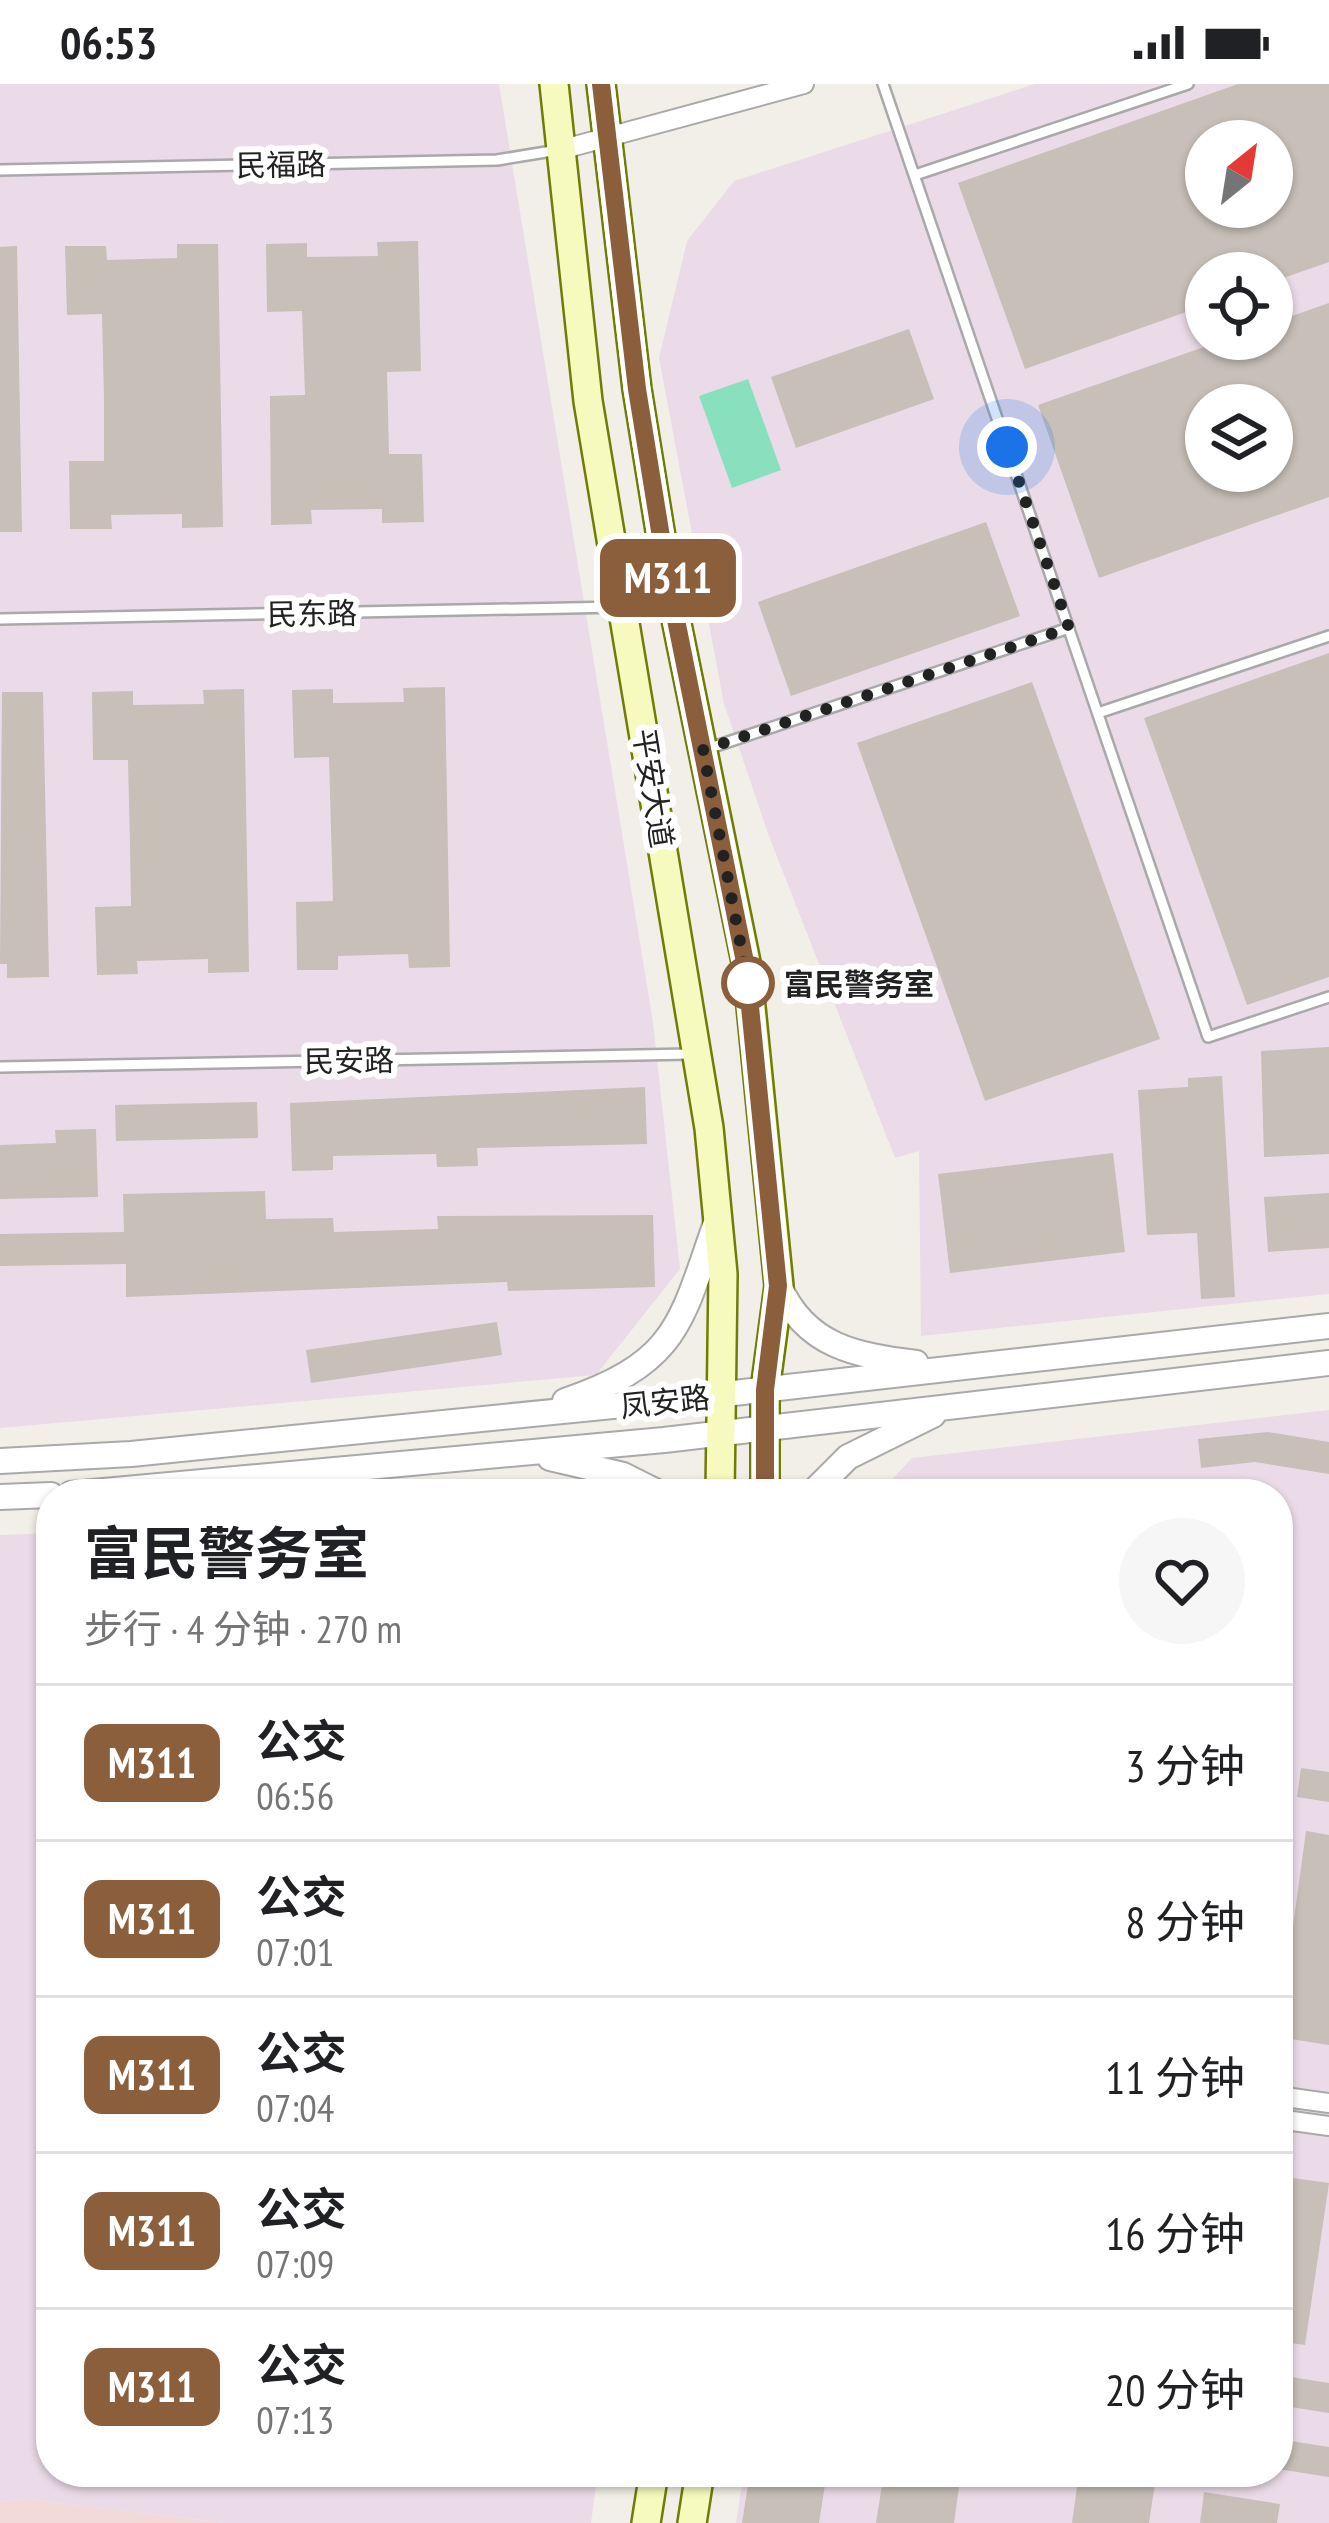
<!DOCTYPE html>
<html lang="zh">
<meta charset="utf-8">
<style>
body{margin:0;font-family:"PT Sans Narrow","Noto Sans SC",sans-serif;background:#f6f6f6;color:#202124;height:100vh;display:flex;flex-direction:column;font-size:45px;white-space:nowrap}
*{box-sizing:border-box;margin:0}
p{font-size:39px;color:#757577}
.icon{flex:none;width:66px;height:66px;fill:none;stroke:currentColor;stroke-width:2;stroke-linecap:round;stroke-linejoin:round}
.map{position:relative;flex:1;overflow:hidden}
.details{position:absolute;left:36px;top:1395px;width:1257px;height:1008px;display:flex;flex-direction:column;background:#fff;border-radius:48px;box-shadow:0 3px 9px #0004}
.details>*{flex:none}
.badge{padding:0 24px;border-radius:18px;font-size:42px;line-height:78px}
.needle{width:78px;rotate:30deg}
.fabs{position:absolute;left:1185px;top:36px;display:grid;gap:24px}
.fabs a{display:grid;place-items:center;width:108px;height:108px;border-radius:50%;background:#fff;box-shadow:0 3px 9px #0004;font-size:60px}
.you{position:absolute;width:60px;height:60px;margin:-30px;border:9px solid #fff;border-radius:50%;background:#1a73e8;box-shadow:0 0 0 18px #1a73e833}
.map>.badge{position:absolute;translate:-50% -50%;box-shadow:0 0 0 6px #fff}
.round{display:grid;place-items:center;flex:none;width:126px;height:126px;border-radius:63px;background:#f6f6f6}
.headline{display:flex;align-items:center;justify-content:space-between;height:204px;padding:0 48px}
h1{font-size:57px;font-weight:700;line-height:90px}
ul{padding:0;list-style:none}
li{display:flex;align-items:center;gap:36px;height:156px;padding:0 48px;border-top:3px solid #e0e0e0}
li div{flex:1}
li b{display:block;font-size:45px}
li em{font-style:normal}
li .badge{min-width:132px;font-weight:700;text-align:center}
.status{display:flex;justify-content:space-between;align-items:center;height:84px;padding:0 60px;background:#fff;direction:ltr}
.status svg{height:33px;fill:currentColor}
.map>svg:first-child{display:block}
</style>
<div class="status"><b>06:53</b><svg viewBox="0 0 49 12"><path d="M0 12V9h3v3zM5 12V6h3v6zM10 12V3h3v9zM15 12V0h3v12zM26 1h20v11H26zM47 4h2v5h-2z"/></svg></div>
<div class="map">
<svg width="1329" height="2439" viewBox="0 0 1329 2439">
<rect width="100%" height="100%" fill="#f2efe9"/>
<!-- commercial -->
<polygon fill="#f2dad9" points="25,2415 225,2439 0,2439 0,2418"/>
<!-- industrial -->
<g fill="#ebdbe8" fill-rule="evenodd">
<polygon points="0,0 499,0 653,938 680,1185 596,1291 0,1344"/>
<path d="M1035,0H1329V1210L921,1252L919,1067L895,1074L770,755L724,620L659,274L687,157L734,97ZM1206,57H1272V123H1206ZM1206,189H1272V255H1206ZM1206,321H1272V387H1206Z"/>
<polygon points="1329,1326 1329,2439 736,2439 744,2388 1278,2388 1278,1410 878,1410 912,1374"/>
<polygon points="51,1449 51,2388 598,2388 591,2439 225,2439 25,2415 0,2418 0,1451"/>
</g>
<!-- pitch -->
<polygon fill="#88e0be" points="748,295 781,386 732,404 699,312"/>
<!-- building -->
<g fill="#c7bfb8" fill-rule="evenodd">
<path d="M1238,0H1329V178L1272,198V189H1206V221L1025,285L958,99ZM1206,57H1272V123H1206Z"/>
<polygon points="418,157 421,287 387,288 389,370 422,370 424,438 382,439 382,425 311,426 312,440 271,441 270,312 305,311 302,227 267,228 266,160 307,159 307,173 378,172 377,158"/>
<polygon points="177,160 218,160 223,443 182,444 182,430 111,431 112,445 70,445 69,377 104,377 104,315 102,230 67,231 65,162 106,162 107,176 177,174"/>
<polygon points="17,162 22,448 0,448 0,163"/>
<path d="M1329,219V413L1099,494L1038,321L1227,255H1272V239ZM1206,321H1272V387H1206Z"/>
<polygon points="909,245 934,315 796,364 771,293"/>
<polygon points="986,438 1020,532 791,612 758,518"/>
<polygon points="1329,569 1329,893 1247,921 1144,634"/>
<polygon points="1032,598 1160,955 985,1017 857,659"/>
<polygon points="445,603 450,883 409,884 408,870 338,872 338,886 297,886 296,818 333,817 329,673 294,674 292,606 333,605 333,619 404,618 403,604"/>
<polygon points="244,605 249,888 208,889 208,875 137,877 138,890 97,891 95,823 131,822 130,761 128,676 93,676 92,608 133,607 133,621 204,620 203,606"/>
<polygon points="2,608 43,608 49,893 7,894 7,880 0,880"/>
<polygon points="1329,963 1329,1070 1264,1073 1261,967"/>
<polygon points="1222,992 1235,1213 1201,1215 1197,1149 1147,1151 1138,1006 1188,1003 1188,994"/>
<polygon points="645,1003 647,1060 477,1064 478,1082 437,1083 436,1070 333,1072 333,1086 292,1087 290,1019"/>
<polygon points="257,1018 258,1054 116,1057 115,1021"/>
<polygon points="96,1045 98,1113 0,1115 0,1061 56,1059 55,1046"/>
<polygon points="1113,1069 1125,1168 950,1189 938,1090"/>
<polygon points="265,1107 266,1135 333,1134 334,1148 438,1145 437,1132 653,1131 655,1203 508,1207 507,1198 126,1213 126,1180 0,1182 0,1150 124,1148 123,1110"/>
<polygon points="1329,1109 1329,1164 1268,1168 1264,1113"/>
<polygon points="497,1238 502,1271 311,1299 306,1266"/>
<polygon points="1268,1348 1329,1358 1329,1390 1255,1378 1201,1384 1198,1355"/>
<polygon points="1301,1684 1329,1688 1329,1718 1297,1713"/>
<polygon points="1306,1747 1329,1751 1329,1961 1278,1953"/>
<polygon points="1278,2092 1329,2099 1305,2261 1278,2257"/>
<polygon points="1278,2291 1329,2299 1329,2329 1278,2321"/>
<polygon points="1278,2355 1329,2363 1329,2393 1278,2385"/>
<polygon points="750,2388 827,2388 819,2439 742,2439"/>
<polygon points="884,2388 961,2388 954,2439 876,2439"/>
<polygon points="1079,2388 1155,2399 1149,2439 1072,2439"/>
<polygon points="1204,2408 1280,2420 1277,2439 1200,2439"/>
</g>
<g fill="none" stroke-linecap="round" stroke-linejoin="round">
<defs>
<g id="service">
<polyline points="883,0 1208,953 1329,913"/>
<polyline points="0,86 497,76 558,66"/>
<polyline points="915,91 1188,0"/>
<polyline points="0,535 618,523"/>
<polyline points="1098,629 1329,552"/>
<polyline points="704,666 1069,544"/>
<polyline points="0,983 690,970"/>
</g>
<g id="minor">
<polyline points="560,66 804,0"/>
<polyline points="1278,2012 1329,2019"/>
<polyline points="1278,2035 1329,2042"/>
</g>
<g id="tertiary">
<path d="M779,1202C806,1263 856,1271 916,1279"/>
<path d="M565,1317C678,1278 680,1241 717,1136"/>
<polyline points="550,1374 623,1391 661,1410"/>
<polyline points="0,1377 131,1370 663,1317 1329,1242"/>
<polyline points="71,1410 664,1356 1329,1279"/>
<polyline points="811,1410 848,1373 933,1331"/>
<polyline points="0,1413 51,1411"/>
</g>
<g id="secondary">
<polyline points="554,0 588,317 709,1044 723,1190 720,1410"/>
<polyline points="601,0 637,305 668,496 747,883 779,1202 765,1306 765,1410"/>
<polyline points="646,2439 654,2388"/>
<polyline points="692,2439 700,2388"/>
</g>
</defs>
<!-- service casing -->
<use href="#service" stroke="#a9a9a9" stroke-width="14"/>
<!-- minor casing -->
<use href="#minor" stroke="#a9a9a9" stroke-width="22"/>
<!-- tertiary casing -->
<use href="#tertiary" stroke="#a9a9a9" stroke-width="28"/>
<!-- secondary casing -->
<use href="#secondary" stroke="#707d05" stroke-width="32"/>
<!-- service -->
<use href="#service" stroke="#fff" stroke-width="9"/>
<!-- minor -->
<use href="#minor" stroke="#fff" stroke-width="18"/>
<!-- tertiary -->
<use href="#tertiary" stroke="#fff" stroke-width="24"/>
<!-- secondary -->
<use href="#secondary" stroke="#f7fabf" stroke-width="27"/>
</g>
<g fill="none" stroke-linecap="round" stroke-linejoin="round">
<defs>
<polyline id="line" points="601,0 637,305 668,496 746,883 778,1202 765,1306 765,1410"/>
</defs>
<!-- line casing -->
<use href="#line" stroke="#fff" stroke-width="27"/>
<!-- line -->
<use href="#line" stroke="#8b5e3c" stroke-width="18"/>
<!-- walk -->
<polyline stroke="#222" stroke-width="12" stroke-dasharray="0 21.6" points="748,899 703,666 1069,544 1007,363"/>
</g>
<!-- markers -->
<circle fill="#fff" stroke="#8b5e3c" stroke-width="6" cx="748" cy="899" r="24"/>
<g text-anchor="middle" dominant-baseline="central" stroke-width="12" stroke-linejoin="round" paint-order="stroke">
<!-- street labels -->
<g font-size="30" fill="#222" stroke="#fff">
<text transform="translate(281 80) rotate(-1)">民福路</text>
<text transform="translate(312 529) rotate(-1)">民东路</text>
<text transform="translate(654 704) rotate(81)">平安大道</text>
<text transform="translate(349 976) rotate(-1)">民安路</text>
<text transform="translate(665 1317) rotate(-6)">凤安路</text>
</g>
<!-- stop labels -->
<g font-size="30" font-weight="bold" fill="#222" stroke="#fff" text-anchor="start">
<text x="784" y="899">富民警务室</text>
</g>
</g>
</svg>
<div class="fabs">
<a><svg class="needle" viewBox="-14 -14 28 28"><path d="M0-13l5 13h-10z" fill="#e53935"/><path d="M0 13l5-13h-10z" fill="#757577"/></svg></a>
<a><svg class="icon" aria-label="locate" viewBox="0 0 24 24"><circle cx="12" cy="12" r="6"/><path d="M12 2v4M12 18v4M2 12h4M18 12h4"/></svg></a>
<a><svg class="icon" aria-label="layers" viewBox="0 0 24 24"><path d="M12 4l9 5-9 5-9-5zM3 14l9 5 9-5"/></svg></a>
</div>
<div class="you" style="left:1007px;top:363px"></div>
<b class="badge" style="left:668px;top:494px;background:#8b5e3c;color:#fff">M311</b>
<section class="details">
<div class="headline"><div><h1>富民警务室</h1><p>步行 · 4 分钟 · 270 m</p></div><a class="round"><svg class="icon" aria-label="heart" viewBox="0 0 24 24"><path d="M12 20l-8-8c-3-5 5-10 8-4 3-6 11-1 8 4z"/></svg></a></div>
<ul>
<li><span class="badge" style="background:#8b5e3c;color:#fff">M311</span><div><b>公交</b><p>06:56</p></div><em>3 分钟</em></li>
<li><span class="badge" style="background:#8b5e3c;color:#fff">M311</span><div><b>公交</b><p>07:01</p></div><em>8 分钟</em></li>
<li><span class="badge" style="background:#8b5e3c;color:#fff">M311</span><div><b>公交</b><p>07:04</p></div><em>11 分钟</em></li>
<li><span class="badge" style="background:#8b5e3c;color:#fff">M311</span><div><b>公交</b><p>07:09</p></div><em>16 分钟</em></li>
<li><span class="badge" style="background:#8b5e3c;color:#fff">M311</span><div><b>公交</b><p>07:13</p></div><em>20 分钟</em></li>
</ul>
</section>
</div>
